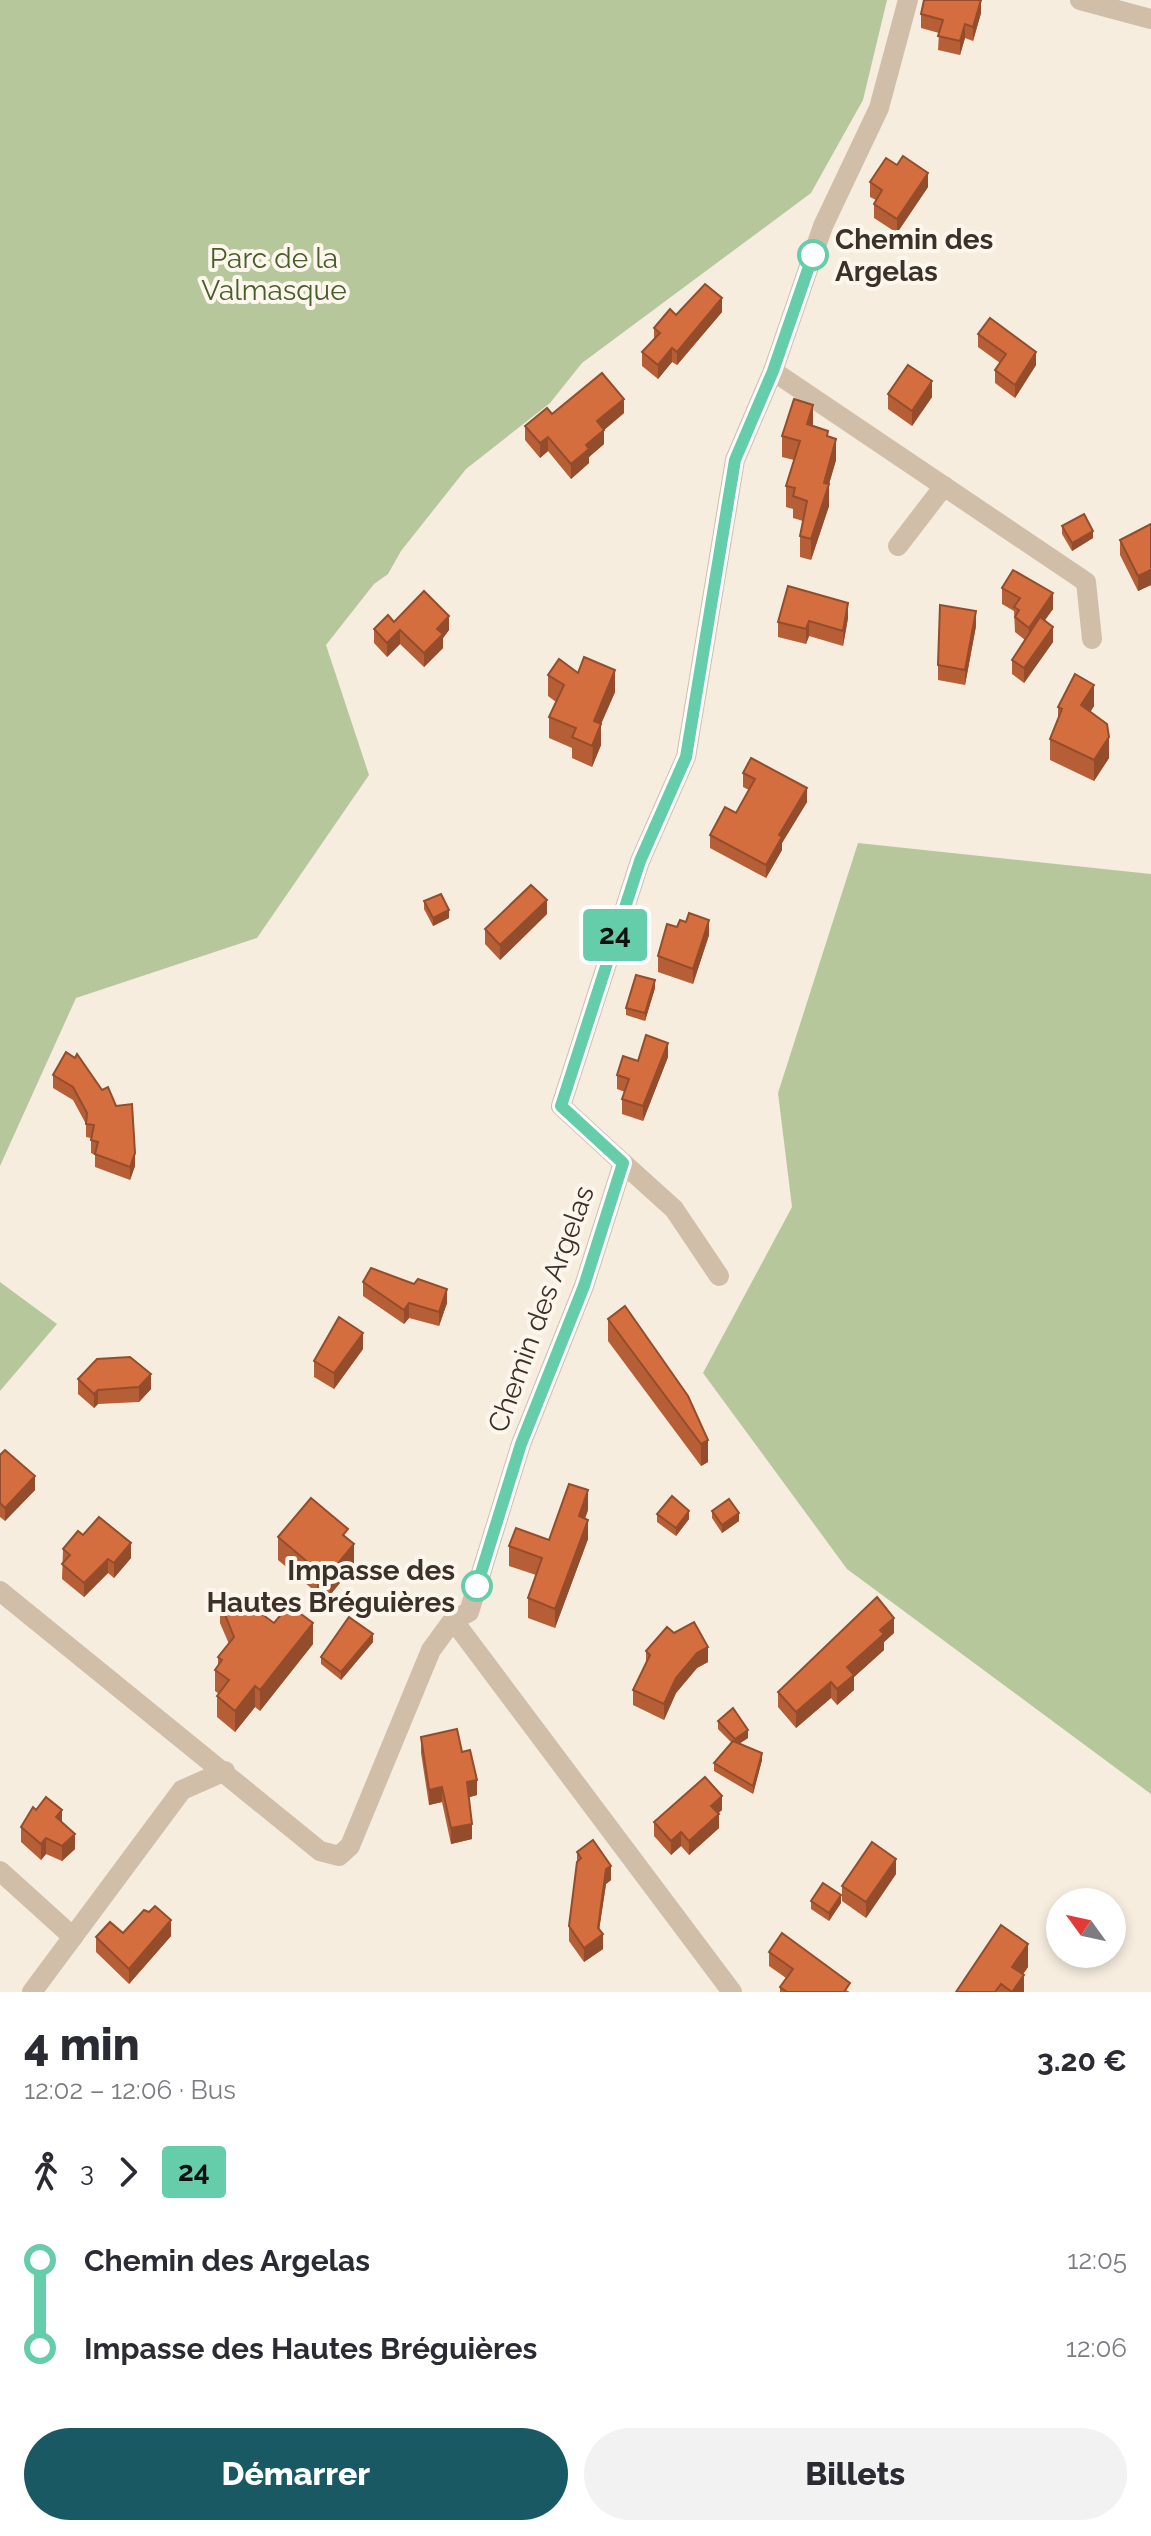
<!DOCTYPE html>
<html lang="fr">
<meta charset="utf-8">
<style>
body{margin:0;font-family:Raleway,sans-serif;background:#f2f2f3;color:#2b2b33;height:100vh;display:flex;flex-direction:column;font-size:30px;white-space:nowrap}
*{box-sizing:border-box;margin:0}
p{font-size:26px;color:#7c7c81}
.icon{flex:none;width:44px;height:44px;fill:none;stroke:currentColor;stroke-width:2;stroke-linecap:round;stroke-linejoin:round}
.map{position:relative;height:1992px;overflow:hidden}
.drawer{display:flex;flex-direction:column;background:#fff;flex:1}
.drawer>*{flex:none}
.badge{padding:0 16px;border-radius:6px;font-size:28px;line-height:52px}
.needle{width:52px;rotate:303deg}
.fabs{position:absolute;left:1046px;top:1888px;display:grid;gap:16px}
.fabs a{display:grid;place-items:center;width:80px;height:80px;border-radius:50%;background:#fff;box-shadow:0 4px 12px #0003;font-size:40px}
.map>.badge{position:absolute;translate:-50% -50%;box-shadow:0 0 0 4px #fff}
.legs{display:flex;align-items:center;gap:12px;height:88px;padding:0 24px;font-size:26px}
.legs p{margin-inline-start:auto}
.head{display:flex;align-items:center;justify-content:space-between;height:136px;padding:0 24px}
h1{font-size:44px;font-weight:800;line-height:60px}
.cta{display:flex;gap:16px;margin-top:auto;padding:16px 24px}
.cta a{flex:1;height:92px;border-radius:48px;background:#195964;color:#fff;font-size:32px;font-weight:800;line-height:92px;text-align:center}
.cta a+a{background:#f2f2f3;color:#2b2b33}
ul{padding:0 24px;list-style:none}
li{display:flex;align-items:center;gap:28px;height:88px;font-size:30px}
li i{display:grid;place-items:center;width:12px;height:100%;margin:0 10px;background:currentColor}
li i::after{content:'';width:20px;height:20px;margin:-10px;border:6px solid;border-radius:50%;background:#fff}
li p{margin-inline-start:auto}
li:first-child i{background:linear-gradient(#0000 50%,currentColor 0)}
li:last-child i{background:linear-gradient(currentColor 50%,#0000 0)}
.map>svg:first-child{display:block}
</style>
<div class="map">
<svg width="1151" height="1992" viewBox="0 0 1151 1992">
<rect width="100%" height="100%" fill="#f6eddf"/>
<!-- green -->
<g fill="#b6c79c">
<polygon points="0,0 887,0 863,100 811,193 582,363 550,403 466,469 401,551 388,574 374,584 326,645 369,775 257,938 76,998 0,1166"/>
<polygon points="858,843 1151,874 1151,1794 847,1569 703,1373 792,1207 778,1093"/>
<polygon points="0,1282 57,1324 0,1391"/>
</g>
<g fill="none" stroke-linecap="round" stroke-linejoin="round">
<!-- minor -->
<g stroke="#d0bea9" stroke-width="20">
<polyline points="1080,0 1151,19"/>
<polyline points="773,371 1086,582 1092,639"/>
<polyline points="898,546 944,486"/>
<polyline points="623,1163 674,1209 719,1276"/>
<polyline points="0,1591 320,1851 339,1856 350,1846 431,1650 453,1620"/>
<polyline points="0,1871 73,1937"/>
<polyline points="32,1992 182,1790 225,1771"/>
<polyline points="732,1992 453,1620 469,1612 521,1444 584,1286 623,1163 561,1106 640,861 686,757 735,460 773,371 823,226 879,108 908,0"/>
</g>
</g>
<!-- wall -->
<g fill="#b65f36">
<polygon points="981,13 973,41 965,38 960,55 938,50 939,33 921,28 921,14"/>
<polygon points="870,182 928,187 897,233 874,218 874,204 876,200 870,197"/>
<polygon points="722,312 677,365 672,362 658,379 642,366 642,352 654,340 654,328 676,315"/>
<polygon points="978,334 1036,365 1015,398 995,383 995,370 1000,363 978,347"/>
<polygon points="888,394 932,397 912,426 888,409"/>
<polygon points="624,413 604,430 604,444 589,457 589,463 571,479 548,451 540,458 525,440 525,426 552,414"/>
<polygon points="813,426 828,436 836,460 829,484 829,506 811,560 800,557 800,536 803,521 793,518 793,509 786,507 786,486 794,460 782,457 782,436"/>
<polygon points="1151,524 1151,585 1138,591 1120,555 1120,540"/>
<polygon points="1062,526 1093,538 1072,551 1062,534"/>
<polygon points="1002,588 1053,609 1044,620 1053,642 1024,683 1012,674 1012,660 1025,640 1015,632 1014,611 1002,604"/>
<polygon points="848,618 843,646 809,636 806,644 778,637 778,622"/>
<polygon points="394,622 449,630 443,638 443,648 424,667 400,644 387,657 374,643 374,629"/>
<polygon points="976,626 965,685 938,680 938,665"/>
<polygon points="578,673 615,692 601,724 601,745 592,767 572,758 572,748 549,738 549,717 556,702 548,696 548,675"/>
<polygon points="1094,706 1090,712 1109,758 1094,781 1050,760 1050,739 1058,719 1058,707"/>
<polygon points="743,773 807,802 782,843 782,850 766,878 710,848 710,835 736,813 749,790 743,787"/>
<polygon points="424,901 449,918 433,926 424,909"/>
<polygon points="547,914 500,960 485,944 485,929"/>
<polygon points="677,927 709,935 693,984 658,972 658,956"/>
<polygon points="655,988 645,1021 626,1015 626,1008"/>
<polygon points="66,1052 135,1166 130,1180 95,1167 95,1155 91,1153 91,1138 86,1137 86,1124 73,1100 53,1088 53,1075"/>
<polygon points="668,1057 643,1121 622,1114 622,1099 625,1092 617,1089 617,1075 638,1061"/>
<polygon points="363,1282 414,1284 447,1303 439,1326 409,1318 404,1324 363,1296"/>
<polygon points="608,1319 688,1396 708,1462 701,1466 608,1341"/>
<polygon points="363,1349 334,1389 314,1377 314,1361"/>
<polygon points="78,1379 151,1389 139,1402 98,1404 94,1408 78,1394"/>
<polygon points="0,1455 35,1490 5,1521 0,1517"/>
<polygon points="588,1510 585,1518 588,1539 555,1628 528,1618 528,1598 536,1575 509,1566 509,1546 549,1540"/>
<polygon points="712,1511 739,1521 722,1533 712,1518"/>
<polygon points="657,1514 689,1519 676,1536 657,1522"/>
<polygon points="83,1535 131,1558 114,1578 108,1573 84,1597 62,1579 63,1549"/>
<polygon points="278,1537 348,1539 354,1566 330,1595 322,1588 317,1593 278,1560"/>
<polygon points="220,1602 274,1623 313,1644 260,1711 255,1707 235,1732 217,1717 217,1696 219,1694 215,1691 215,1670 218,1666 218,1657 229,1644 220,1623"/>
<polygon points="894,1633 884,1642 884,1650 854,1677 854,1690 837,1705 831,1698 796,1728 778,1707 778,1692"/>
<polygon points="373,1642 341,1680 321,1664 321,1657"/>
<polygon points="646,1651 708,1662 697,1668 676,1693 664,1720 633,1705 633,1690 646,1663"/>
<polygon points="718,1721 748,1738 739,1744 762,1760 753,1794 714,1771 714,1763 732,1743 718,1729"/>
<polygon points="421,1737 462,1752 477,1795 469,1797 472,1839 451,1844 442,1802 429,1805 421,1753"/>
<polygon points="36,1810 62,1822 75,1849 62,1861 46,1854 41,1860 21,1842 21,1827"/>
<polygon points="722,1810 718,1813 719,1828 689,1855 681,1846 671,1855 654,1836 654,1822"/>
<polygon points="577,1852 611,1880 606,1884 599,1930 603,1949 584,1962 569,1941 569,1926 577,1863"/>
<polygon points="896,1874 866,1918 842,1901 842,1886"/>
<polygon points="811,1901 841,1903 829,1921 811,1909"/>
<polygon points="123,1933 171,1936 129,1984 96,1952 96,1937"/>
<polygon points="769,1952 850,1992 780,1992 780,1987 786,1978 769,1966"/>
<polygon points="1028,1967 1023,1974 1024,1992 956,1992"/>
</g>
<!-- shaded-wall -->
<g fill="#944d2c">
<polygon points="981,0 981,13 973,41 973,27"/>
<polygon points="965,24 965,38 960,55 960,41"/>
<polygon points="928,173 928,187 897,233 897,219"/>
<polygon points="722,298 722,312 677,365 677,352"/>
<polygon points="672,348 672,362 658,379 658,365"/>
<polygon points="1036,352 1036,365 1015,398 1015,385"/>
<polygon points="932,381 932,397 912,426 912,411"/>
<polygon points="624,399 624,413 597,436 597,421"/>
<polygon points="813,405 813,426 807,424"/>
<polygon points="604,430 604,444 589,457 589,463 571,479 571,464 586,445"/>
<polygon points="548,437 548,451 540,458 540,443"/>
<polygon points="836,439 836,460 829,484 829,506 811,560 811,539 824,483"/>
<polygon points="1093,531 1093,538 1072,551 1072,543"/>
<polygon points="1151,570 1151,585 1138,591 1138,576"/>
<polygon points="1053,593 1053,609 1029,643 1029,628"/>
<polygon points="848,603 848,618 843,646 843,631"/>
<polygon points="976,611 976,626 965,685 965,670"/>
<polygon points="449,616 449,630 443,638 443,648 424,667 424,653 437,629"/>
<polygon points="809,621 809,636 806,644 806,629"/>
<polygon points="1053,627 1053,642 1024,683 1024,668"/>
<polygon points="400,630 400,644 387,657 387,643"/>
<polygon points="615,670 615,692 601,724 601,745 592,767 594,721"/>
<polygon points="1094,685 1094,706 1081,727 1081,705"/>
<polygon points="1109,737 1109,758 1094,781 1094,760"/>
<polygon points="807,788 807,802 782,843 782,850 766,878 766,865 779,835"/>
<polygon points="547,900 547,914 500,960 500,945"/>
<polygon points="449,910 449,918 433,926 433,918"/>
<polygon points="709,920 709,935 693,984 693,969"/>
<polygon points="655,980 655,988 645,1021 645,1013"/>
<polygon points="668,1043 668,1057 643,1121 643,1106"/>
<polygon points="135,1153 135,1166 130,1180 130,1167"/>
<polygon points="447,1289 447,1303 439,1326 439,1312"/>
<polygon points="409,1303 409,1318 404,1324 404,1310"/>
<polygon points="363,1333 363,1349 334,1389 334,1373"/>
<polygon points="151,1374 151,1389 139,1402 139,1387"/>
<polygon points="98,1390 98,1404 94,1408 94,1394"/>
<polygon points="708,1440 708,1462 701,1466 701,1444"/>
<polygon points="35,1476 35,1490 5,1521 5,1508"/>
<polygon points="588,1490 588,1510 579,1536 579,1516"/>
<polygon points="689,1511 689,1519 676,1536 676,1528"/>
<polygon points="739,1513 739,1521 722,1533 722,1525"/>
<polygon points="588,1520 588,1539 555,1628 555,1609"/>
<polygon points="131,1543 131,1558 114,1578 114,1563"/>
<polygon points="354,1544 354,1566 330,1595 330,1573"/>
<polygon points="108,1559 108,1573 84,1597 84,1583"/>
<polygon points="322,1566 322,1588 317,1593 317,1570"/>
<polygon points="894,1618 894,1633 884,1642 884,1650 854,1677 854,1690 837,1705 837,1689 847,1667 880,1630"/>
<polygon points="313,1623 313,1644 260,1711 260,1690"/>
<polygon points="373,1634 373,1642 341,1680 341,1672"/>
<polygon points="708,1647 708,1662 697,1668 676,1693 664,1720 664,1704 676,1678 697,1653"/>
<polygon points="831,1682 831,1698 796,1728 796,1712"/>
<polygon points="255,1686 255,1707 235,1732 235,1711"/>
<polygon points="748,1730 748,1738 735,1746 735,1739"/>
<polygon points="762,1753 762,1760 753,1794 753,1786"/>
<polygon points="477,1780 477,1795 467,1798 467,1782"/>
<polygon points="442,1787 442,1802 429,1805 429,1790"/>
<polygon points="722,1796 722,1810 711,1820 711,1806"/>
<polygon points="62,1810 62,1826 56,1817"/>
<polygon points="719,1814 719,1828 689,1855 689,1841"/>
<polygon points="472,1824 472,1839 451,1844 451,1828"/>
<polygon points="681,1832 681,1846 671,1855 671,1841"/>
<polygon points="75,1834 75,1849 62,1861 62,1846"/>
<polygon points="46,1838 46,1854 41,1860 41,1844"/>
<polygon points="896,1859 896,1874 866,1918 866,1902"/>
<polygon points="611,1866 611,1880 606,1884 598,1937 603,1934 603,1949 584,1962 584,1948 598,1928 606,1869"/>
<polygon points="841,1895 841,1903 829,1921 829,1913"/>
<polygon points="171,1920 171,1936 129,1984 129,1969"/>
<polygon points="1028,1944 1028,1967 1012,1990 1012,1967"/>
<polygon points="1024,1975 1024,1992 1012,1992"/>
</g>
<!-- building -->
<g fill="#d46e3f" stroke="#944d2c" stroke-width="2">
<polygon points="924,0 981,0 973,27 965,24 960,41 938,36 943,20 921,14"/>
<polygon points="903,156 928,173 897,219 874,204 882,190 870,182 886,158 897,165"/>
<polygon points="705,284 722,298 677,352 672,348 658,365 642,352 660,333 654,328 670,309 676,315"/>
<polygon points="990,318 1036,352 1015,385 995,370 1006,354 978,334"/>
<polygon points="908,365 932,381 912,411 888,394"/>
<polygon points="602,373 624,399 597,421 604,430 586,445 589,449 571,464 548,437 540,443 525,426 547,408 552,414"/>
<polygon points="794,399 813,405 807,424 828,431 827,436 836,439 824,483 829,484 811,539 800,536 807,501 793,496 795,488 786,486 800,441 782,436"/>
<polygon points="1084,514 1093,531 1072,543 1062,526"/>
<polygon points="1151,524 1151,570 1138,576 1120,540"/>
<polygon points="1013,570 1053,593 1029,628 1015,617 1019,610 1014,607 1020,598 1002,588"/>
<polygon points="788,586 848,603 843,631 809,621 806,629 778,622"/>
<polygon points="424,591 449,616 437,629 443,634 424,653 400,630 387,643 374,629 388,615 394,622"/>
<polygon points="940,605 976,611 965,670 938,665"/>
<polygon points="1040,617 1053,627 1024,668 1012,660"/>
<polygon points="584,657 615,670 594,721 601,724 592,746 572,737 576,728 549,717 564,685 548,675 559,659 578,673"/>
<polygon points="1075,674 1094,685 1081,705 1107,724 1109,737 1094,760 1050,739 1062,709 1058,707"/>
<polygon points="751,758 807,788 779,835 782,837 766,865 710,835 725,807 736,813 755,779 743,773"/>
<polygon points="531,885 547,900 500,945 485,929"/>
<polygon points="441,894 449,910 433,918 424,901"/>
<polygon points="689,913 709,920 693,969 658,956 667,924 677,927 680,920 686,922"/>
<polygon points="636,975 655,980 645,1013 626,1008"/>
<polygon points="646,1035 668,1043 643,1106 622,1099 629,1079 617,1075 623,1056 638,1061"/>
<polygon points="66,1052 75,1058 77,1054 102,1090 108,1087 116,1106 132,1104 135,1153 130,1167 95,1154 98,1142 91,1140 94,1125 86,1124 87,1113 73,1087 53,1075"/>
<polygon points="371,1268 414,1284 418,1279 447,1289 439,1312 409,1303 404,1310 363,1282"/>
<polygon points="625,1306 688,1396 708,1440 701,1444 608,1319"/>
<polygon points="339,1317 363,1333 334,1373 314,1361"/>
<polygon points="130,1357 151,1374 139,1387 98,1390 94,1394 78,1379 97,1359"/>
<polygon points="5,1450 35,1476 5,1508 0,1503 0,1455"/>
<polygon points="569,1484 588,1490 579,1516 588,1520 555,1609 528,1598 542,1558 509,1546 516,1528 549,1540"/>
<polygon points="672,1496 689,1511 676,1528 657,1514"/>
<polygon points="311,1498 348,1529 343,1535 354,1544 330,1573 322,1566 317,1570 278,1537"/>
<polygon points="729,1499 739,1513 722,1525 712,1511"/>
<polygon points="99,1517 131,1543 114,1563 108,1559 84,1583 62,1564 70,1555 63,1549 78,1531 83,1535"/>
<polygon points="877,1597 894,1618 880,1630 884,1634 847,1667 854,1675 837,1689 831,1682 796,1712 778,1692"/>
<polygon points="220,1602 248,1604 274,1623 289,1605 313,1623 260,1690 255,1686 235,1711 217,1696 229,1680 215,1670 222,1660 218,1657 234,1637"/>
<polygon points="349,1617 373,1634 341,1672 321,1657"/>
<polygon points="694,1622 708,1647 697,1653 676,1678 664,1704 633,1690 650,1655 646,1651 667,1627 674,1633"/>
<polygon points="733,1708 748,1730 735,1739 718,1721"/>
<polygon points="457,1729 462,1752 470,1750 477,1780 467,1782 472,1824 451,1828 442,1787 429,1790 421,1737"/>
<polygon points="733,1741 762,1753 753,1786 714,1763"/>
<polygon points="705,1777 722,1796 711,1806 719,1814 689,1841 681,1832 671,1841 654,1822"/>
<polygon points="46,1797 62,1810 56,1817 75,1834 62,1846 46,1838 41,1844 21,1827 33,1807 36,1810"/>
<polygon points="593,1840 611,1866 606,1869 598,1928 603,1934 584,1948 569,1926 577,1862 581,1858 577,1852"/>
<polygon points="872,1842 896,1859 866,1902 842,1886"/>
<polygon points="823,1883 841,1895 829,1913 811,1901"/>
<polygon points="155,1906 171,1920 129,1969 96,1937 110,1922 123,1933 144,1910 149,1912"/>
<polygon points="1001,1925 1028,1944 1012,1967 1024,1975 1012,1992 1001,1984 995,1992 956,1992"/>
<polygon points="782,1933 850,1983 844,1992 787,1992 780,1987 793,1969 769,1952"/>
</g>
<g fill="none" stroke-linecap="round" stroke-linejoin="round">
<defs>
<polyline id="line-1" points="477,1586 521,1444 584,1286 623,1163 561,1106 640,861 686,757 735,460 773,371 813,255"/>
</defs>
<!-- line-1 casing -->
<use href="#line-1" stroke="#fff" stroke-width="18"/>
<!-- line-1 -->
<use href="#line-1" stroke="#66cdaa" stroke-width="12"/>
</g>
<!-- markers -->
<g fill="#fff" stroke="#66cdaa" stroke-width="4">
<circle cx="813" cy="255" r="14"/>
<circle cx="477" cy="1586" r="14"/>
</g>
<g text-anchor="middle" dominant-baseline="central" stroke-width="8" stroke-linejoin="round" paint-order="stroke">
<!-- stop labels -->
<g font-size="28" font-weight="bold" fill="#3c3129" stroke="#fcf6ed" text-anchor="start">
<text x="835" y="239">Chemin des<tspan x="835" dy="32">Argelas</tspan></text>
<text x="455" y="1570" text-anchor="end">Impasse des<tspan x="455" dy="32">Hautes Bréguières</tspan></text>
</g>
<!-- park labels -->
<g font-size="28" fill="#475e2a" stroke="#fcf6ed">
<text x="274" y="258">Parc de la<tspan x="274" dy="32">Valmasque</tspan></text>
</g>
<!-- street labels -->
<g font-size="28" fill="#3c3129" stroke="#fcf6ed">
<text transform="translate(541 1309) rotate(-70)">Chemin des Argelas</text>
</g>
</g>
</svg>
<div class="fabs">
<a><svg class="needle" viewBox="-14 -14 28 28"><path d="M0-13l5 13h-10z" fill="#e53935"/><path d="M0 13l5-13h-10z" fill="#7c7c81"/></svg></a>
</div>
<b class="badge" style="left:615px;top:935px;background:#66cdaa;color:#111">24</b>
</div>
<section class="drawer">
<div class="head"><div><h1>4 min</h1><p>12:02 – 12:06 · Bus</p></div><b>3.20 €</b></div>
<div class="legs"><svg class="icon" aria-label="walk" viewBox="0 0 24 24"><circle cx="13" cy="4" r="2"/><path d="M13 8l-2 6 4 7M11 14l-3 7M7 12l3-4h3l4 4"/></svg>3<svg class="icon" aria-label="forward" viewBox="0 0 24 24"><path d="M9 5l7 7-7 7"/></svg><b class="badge" style="background:#66cdaa;color:#111">24</b></div>
<ul>
<li><i style="color:#66cdaa"></i><b>Chemin des Argelas</b><p>12:05</p></li>
<li><i style="color:#66cdaa"></i><b>Impasse des Hautes Bréguières</b><p>12:06</p></li>
</ul>
<div class="cta"><a>Démarrer</a><a>Billets</a></div>
</section>
